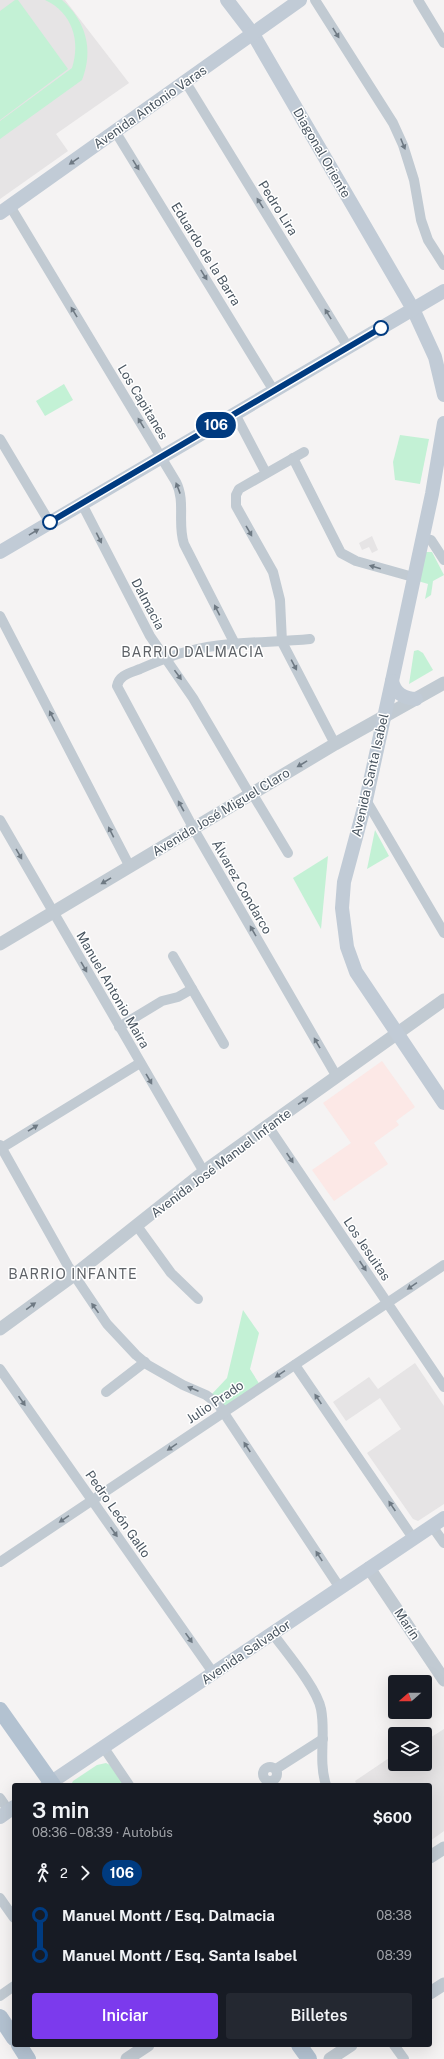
<!DOCTYPE html>
<html lang="es">
<meta charset="utf-8">
<style>
body{margin:0;font-family:"Public Sans",sans-serif;background:#242831;color:#f1f3f6;height:100vh;display:flex;flex-direction:column;font-size:15px;white-space:nowrap}
*{box-sizing:border-box;margin:0}
p{font-size:13px;color:#9ea1a6}
.icon{flex:none;width:22px;height:22px;fill:none;stroke:currentColor;stroke-width:2;stroke-linecap:round;stroke-linejoin:round}
.map{position:relative;flex:1;overflow:hidden}
.details{position:absolute;left:12px;top:1783px;width:420px;height:264px;display:flex;flex-direction:column;background:#171b24;border-radius:4px;box-shadow:0 4px 16px #0002}
.details>*{flex:none}
.badge{padding:0 8px;border-radius:13px;font-size:14px;line-height:26px}
.needle{width:26px;rotate:250deg}
.fabs{position:absolute;left:388px;top:1675px;display:grid;gap:8px}
.fabs a{display:grid;place-items:center;width:44px;height:44px;border-radius:4px;background:#171b24;box-shadow:0 4px 16px #0002;font-size:20px}
.map>.badge{position:absolute;translate:-50% -50%;box-shadow:0 0 0 2px #fff}
.legs{display:flex;align-items:center;gap:6px;height:44px;padding:0 20px;font-size:13px}
.legs p{margin-inline-start:auto}
.headline{display:flex;align-items:center;justify-content:space-between;height:68px;padding:0 20px}
h1{font-size:22px;font-weight:600;line-height:30px}
.primary-button{display:flex;gap:8px;margin-top:auto;padding:8px 20px}
.primary-button a{flex:1;height:46px;border-radius:4px;background:#7c3aed;color:#fff;font-size:16px;font-weight:600;line-height:46px;text-align:center}
.primary-button a+a{background:#242831;color:#f1f3f6}
ul{padding:0 20px;list-style:none}
li{display:flex;align-items:center;gap:14px;height:40px;font-size:15px}
li i{display:grid;place-items:center;width:6px;height:100%;margin:0 5px;background:currentColor}
li i::after{content:'';width:10px;height:10px;margin:-5px;border:3px solid;border-radius:50%;background:#171b24}
li p{margin-inline-start:auto}
li:first-child i{background:linear-gradient(#0000 50%,currentColor 0)}
li:last-child i{background:linear-gradient(currentColor 50%,#0000 0)}
.map>svg:first-child{display:block}
</style>
<div class="map">
<svg width="444" height="2059" viewBox="0 0 444 2059">
<rect width="100%" height="100%" fill="#f5f3f3"/>
<!-- education -->
<g fill="#e6e4e5">
<polygon points="0,0 65,0 129,83 56,134 68,151 0,199"/>
<polygon points="372,536 378,550 372,553 369,547 362,550 359,543"/>
<polygon points="415,1363 444,1406 444,1504 418,1521 413,1519 367,1453 401,1429 380,1398 346,1421 333,1402 369,1377 378,1389"/>
<polygon points="444,1729 444,1831 430,1841 430,1785 357,1785 355,1781 395,1754 395,1764 425,1764 425,1741"/>
</g>
<!-- medical -->
<polygon fill="#fce8e6" points="382,1061 415,1107 396,1121 399,1125 374,1143 388,1164 334,1201 312,1170 351,1143 323,1103"/>
<!-- green -->
<g fill="#c3f1d5">
<polygon points="15,0 18,0 68,69 0,120 0,11"/>
<path d="M45,0H62C86,21 94,50 82,80L0,139V121L72,68C81,41 72,12 45,0Z"/>
<polygon points="64,384 73,400 45,416 36,401"/>
<polygon points="400,435 429,439 420,484 395,480 393,462"/>
<polygon points="425,552 432,552 444,575 433,581 431,595 425,599 428,584 418,581"/>
<polygon points="418,650 423,653 433,670 409,684 414,651"/>
<polygon points="375,830 389,856 367,869"/>
<polygon points="328,856 321,929 293,878"/>
<polygon points="243,1310 259,1333 250,1369 260,1385 224,1407 211,1395 227,1378"/>
<polygon points="106,1763 112,1766 125,1785 71,1785 73,1781 97,1765"/>
</g>
<g fill="none" stroke-linecap="round" stroke-linejoin="round">
<!-- minor -->
<g stroke="#c1cad2" stroke-width="10">
<polyline points="315,0 393,123 403,145 414,180 421,220 428,240 444,265"/>
<polyline points="418,0 444,43"/>
<polyline points="185,81 348,347"/>
<polyline points="115,131 274,391"/>
<path d="M10,206L176,482C186,502 177,523 184,544L235,644"/>
<polyline points="235,414 266,473"/>
<polyline points="0,439 50,523"/>
<polyline points="304,452 239,489 236,495 236,506 273,572 280,600 282,642 335,744"/>
<polyline points="293,458 341,553 356,561 413,577"/>
<polyline points="82,504 150,636 193,698 250,795"/>
<polyline points="422,539 431,540 444,560"/>
<polyline points="0,616 130,867"/>
<path d="M310,639C270,643 228,641 189,651C172,655 156,662 140,669C130,673 119,675 117,686L196,833L337,1077"/>
<polyline points="252,793 288,853"/>
<polyline points="366,800 444,933"/>
<polyline points="0,820 204,1172"/>
<polyline points="173,956 224,1044"/>
<polyline points="119,1027 162,1001 178,997 192,989"/>
<polyline points="268,1126 444,1387"/>
<polyline points="0,1145 68,1266 107,1324 136,1355 148,1365 183,1385 206,1395 218,1404 340,1588"/>
<polyline points="0,1149 140,1063"/>
<polyline points="137,1226 171,1273 198,1299"/>
<polyline points="295,1365 413,1538"/>
<polyline points="0,1369 214,1674"/>
<polyline points="106,1392 145,1362"/>
<polyline points="432,1526 444,1543"/>
<polyline points="0,1562 444,1265"/>
<path d="M273,1634C286,1652 317,1688 321,1709C326,1734 318,1760 326,1785"/>
<polyline points="104,1748 129,1785"/>
<circle cx="270" cy="1774" r="7"/>
<polyline points="276,1769 323,1739"/>
<polyline points="0,1798 9,1811"/>
<polyline points="0,1898 14,1918"/>
<polyline points="0,1996 14,1986"/>
<polyline points="394,2045 404,2059"/>
</g>
<!-- tertiary -->
<g stroke="#c1cad2" stroke-width="13">
<polyline points="0,944 335,744 444,683"/>
<polyline points="0,1329 74,1275 210,1167 444,1000"/>
<polyline points="369,1568 444,1680"/>
<polyline points="430,1857 444,1848"/>
<polyline points="430,1993 444,1984"/>
<polyline points="127,2059 148,2045"/>
<polyline points="330,2059 351,2045"/>
</g>
<!-- secondary -->
<g stroke="#c1cbd6" stroke-width="14">
<polyline points="227,0 253,34 413,309 435,357 444,395"/>
<polyline points="0,213 300,0"/>
<polyline points="444,423 432,494 392,681 366,800 344,882 342,908 347,947 356,972 444,1103"/>
<polyline points="0,552 444,291"/>
<path d="M392,681C395,694 404,698 416,699"/>
<polyline points="47,1785 444,1518"/>
<polyline points="0,1817 14,1807"/>
</g>
<!-- primary -->
<g stroke="#b3c2d1" stroke-width="16">
<polyline points="0,1710 53,1785"/>
<polyline points="0,2017 14,2038"/>
<polyline points="19,2045 28,2059"/>
<polyline points="299,2045 309,2059"/>
</g>
</g>
<!-- one-way arrows -->
<defs><path id="oneway-solid" d="M-6-.8H1V-3.2L6.5 0L1 3.2V.8H-6Z"/></defs>
<g fill="#6e7983">
<use href="#oneway-solid" transform="translate(336 33) rotate(58)"/>
<use href="#oneway-solid" transform="translate(403 144) rotate(68)"/>
<use href="#oneway-solid" transform="translate(136 165) rotate(58)"/>
<use href="#oneway-solid" transform="translate(260 203) rotate(-122)"/>
<use href="#oneway-solid" transform="translate(204 275) rotate(58)"/>
<use href="#oneway-solid" transform="translate(74 312) rotate(-121)"/>
<use href="#oneway-solid" transform="translate(328 314) rotate(-122)"/>
<use href="#oneway-solid" transform="translate(141 423) rotate(-121)"/>
<use href="#oneway-solid" transform="translate(178 488) rotate(-111)"/>
<use href="#oneway-solid" transform="translate(249 531) rotate(60)"/>
<use href="#oneway-solid" transform="translate(99 538) rotate(63)"/>
<use href="#oneway-solid" transform="translate(375 567) rotate(-164)"/>
<use href="#oneway-solid" transform="translate(217 610) rotate(-117)"/>
<use href="#oneway-solid" transform="translate(294 665) rotate(62)"/>
<use href="#oneway-solid" transform="translate(178 675) rotate(54)"/>
<use href="#oneway-solid" transform="translate(52 716) rotate(-117)"/>
<use href="#oneway-solid" transform="translate(302 764) rotate(149)"/>
<use href="#oneway-solid" transform="translate(181 806) rotate(-119)"/>
<use href="#oneway-solid" transform="translate(111 832) rotate(-117)"/>
<use href="#oneway-solid" transform="translate(19 854) rotate(60)"/>
<use href="#oneway-solid" transform="translate(106 881) rotate(149)"/>
<use href="#oneway-solid" transform="translate(253 931) rotate(-120)"/>
<use href="#oneway-solid" transform="translate(84 967) rotate(60)"/>
<use href="#oneway-solid" transform="translate(317 1043) rotate(-120)"/>
<use href="#oneway-solid" transform="translate(149 1079) rotate(60)"/>
<use href="#oneway-solid" transform="translate(303 1101) rotate(-35)"/>
<use href="#oneway-solid" transform="translate(33 1128) rotate(-32)"/>
<use href="#oneway-solid" transform="translate(290 1158) rotate(56)"/>
<use href="#oneway-solid" transform="translate(363 1266) rotate(56)"/>
<use href="#oneway-solid" transform="translate(412 1286) rotate(146)"/>
<use href="#oneway-solid" transform="translate(31 1306) rotate(-36)"/>
<use href="#oneway-solid" transform="translate(95 1308) rotate(-126)"/>
<use href="#oneway-solid" transform="translate(280 1374) rotate(146)"/>
<use href="#oneway-solid" transform="translate(193 1389) rotate(-157)"/>
<use href="#oneway-solid" transform="translate(318 1399) rotate(-124)"/>
<use href="#oneway-solid" transform="translate(22 1401) rotate(55)"/>
<use href="#oneway-solid" transform="translate(172 1447) rotate(146)"/>
<use href="#oneway-solid" transform="translate(247 1447) rotate(-123)"/>
<use href="#oneway-solid" transform="translate(392 1506) rotate(-124)"/>
<use href="#oneway-solid" transform="translate(64 1519) rotate(146)"/>
<use href="#oneway-solid" transform="translate(114 1532) rotate(55)"/>
<use href="#oneway-solid" transform="translate(319 1556) rotate(-123)"/>
<use href="#oneway-solid" transform="translate(189 1638) rotate(55)"/>
</g>
<g fill="#6e7984">
<use href="#oneway-solid" transform="translate(74 161) rotate(145)"/>
<use href="#oneway-solid" transform="translate(34 532) rotate(-31)"/>
</g>
<g fill="none" stroke-linecap="round" stroke-linejoin="round">
<defs>
<polyline id="line-1" points="50,522 381,328"/>
</defs>
<!-- line-1 casing -->
<use href="#line-1" stroke="#fff" stroke-width="9"/>
<!-- line-1 -->
<use href="#line-1" stroke="#003b80" stroke-width="6"/>
</g>
<!-- markers -->
<g fill="#fff" stroke="#003b80" stroke-width="2">
<circle cx="381" cy="328" r="7"/>
<circle cx="50" cy="522" r="7"/>
</g>
<g text-anchor="middle" dominant-baseline="central" stroke-width="3" stroke-linejoin="round" paint-order="stroke">
<!-- street labels -->
<g font-size="13" fill="#4a5661" stroke="#fff">
<text transform="translate(150 107) rotate(-35)">Avenida Antonio Varas</text>
<text transform="translate(322 153) rotate(60)">Diagonal Oriente</text>
<text transform="translate(278 208) rotate(58)">Pedro Lira</text>
<text transform="translate(206 254) rotate(58)">Eduardo de la Barra</text>
<text transform="translate(143 402) rotate(59)">Los Capitanes</text>
<text transform="translate(148 604) rotate(62)">Dalmacia</text>
<text transform="translate(370 775) rotate(-77)">Avenida Santa Isabel</text>
<text transform="translate(221 812) rotate(-31)">Avenida José Miguel Claro</text>
<text transform="translate(242 887) rotate(60)">Álvarez Condarco</text>
<text transform="translate(113 990) rotate(60)">Manuel Antonio Maira</text>
<text transform="translate(221 1163) rotate(-37)">Avenida José Manuel Infante</text>
<text transform="translate(367 1249) rotate(56)">Los Jesuitas</text>
<text transform="translate(215 1402) rotate(-34)">Julio Prado</text>
<text transform="translate(118 1514) rotate(55)">Pedro León Gallo</text>
<text transform="translate(407 1624) rotate(56)">Marín</text>
<text transform="translate(246 1652) rotate(-34)">Avenida Salvador</text>
</g>
<!-- neighbourhood labels -->
<g font-size="14" letter-spacing="1" fill="#5f6368" stroke="#fff">
<text x="193" y="652">BARRIO DALMACIA</text>
<text x="73" y="1274">BARRIO INFANTE</text>
</g>
</g>
</svg>
<div class="fabs">
<a><svg class="needle" viewBox="-14 -14 28 28"><path d="M0-13l5 13h-10z" fill="#e53935"/><path d="M0 13l5-13h-10z" fill="#9ea1a6"/></svg></a>
<a><svg class="icon" aria-label="layers" viewBox="0 0 24 24"><path d="M12 4l9 5-9 5-9-5zM3 14l9 5 9-5"/></svg></a>
</div>
<b class="badge" style="left:216px;top:425px;background:#003b80;color:#fff">106</b>
<section class="details">
<div class="headline"><div><h1>3 min</h1><p>08:36 – 08:39 · Autobús</p></div><b>$600</b></div>
<div class="legs"><svg class="icon" aria-label="walk" viewBox="0 0 24 24"><circle cx="13" cy="4" r="2"/><path d="M13 8l-2 6 4 7M11 14l-3 7M7 12l3-4h3l4 4"/></svg>2<svg class="icon" aria-label="forward" viewBox="0 0 24 24"><path d="M9 5l7 7-7 7"/></svg><b class="badge" style="background:#003b80;color:#fff">106</b></div>
<ul>
<li><i style="color:#003b80"></i><b>Manuel Montt / Esq. Dalmacia</b><p>08:38</p></li>
<li><i style="color:#003b80"></i><b>Manuel Montt / Esq. Santa Isabel</b><p>08:39</p></li>
</ul>
<div class="primary-button"><a>Iniciar</a><a>Billetes</a></div>
</section>
</div>
